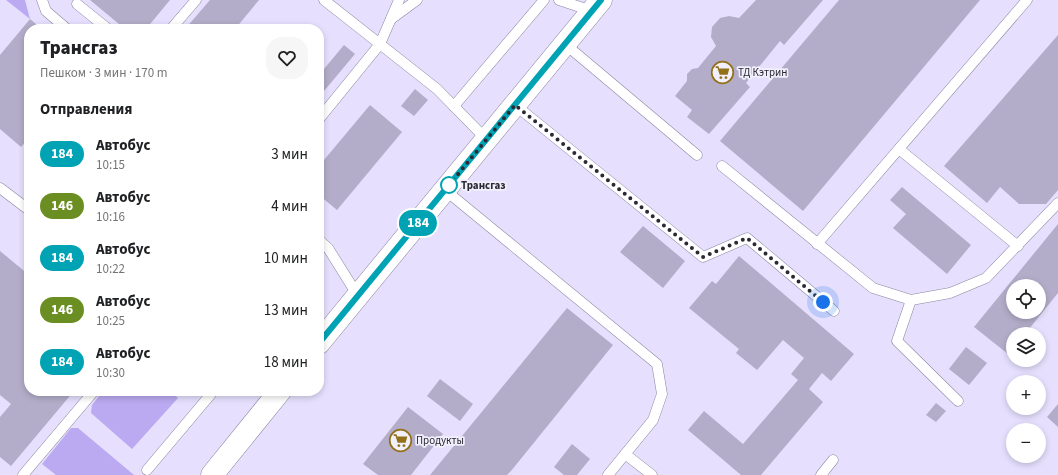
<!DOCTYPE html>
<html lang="ru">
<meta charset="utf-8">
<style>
body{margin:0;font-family:"Source Sans 3",sans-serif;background:#f6f6f6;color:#202124;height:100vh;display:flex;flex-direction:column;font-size:15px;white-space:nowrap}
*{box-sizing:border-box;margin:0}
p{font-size:13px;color:#757577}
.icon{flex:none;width:22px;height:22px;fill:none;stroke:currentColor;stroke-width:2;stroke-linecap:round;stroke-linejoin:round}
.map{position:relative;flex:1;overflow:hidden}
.details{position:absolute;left:24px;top:24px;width:300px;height:372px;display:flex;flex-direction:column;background:#fff;border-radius:16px;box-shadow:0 2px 6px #0003}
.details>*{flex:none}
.badge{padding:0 8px;border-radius:13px;font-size:14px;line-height:26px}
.buttons{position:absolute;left:1006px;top:279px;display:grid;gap:8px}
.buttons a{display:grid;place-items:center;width:40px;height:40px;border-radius:50%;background:#fff;box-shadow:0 2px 6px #0003;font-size:20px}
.you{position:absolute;width:20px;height:20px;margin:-10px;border:3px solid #fff;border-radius:50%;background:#1a73e8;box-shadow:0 0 0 6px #1a73e833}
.map>.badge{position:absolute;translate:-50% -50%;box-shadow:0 0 0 2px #fff}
h2{padding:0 16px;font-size:15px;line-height:36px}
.round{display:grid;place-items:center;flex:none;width:42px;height:42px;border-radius:16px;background:#f6f6f6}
.summary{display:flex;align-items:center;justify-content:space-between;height:68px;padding:0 16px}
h1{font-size:19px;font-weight:800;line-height:30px}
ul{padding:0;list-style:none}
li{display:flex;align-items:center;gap:12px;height:52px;padding:0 16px}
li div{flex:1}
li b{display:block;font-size:15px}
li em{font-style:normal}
li .badge{min-width:44px;font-weight:700;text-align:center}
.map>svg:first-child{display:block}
</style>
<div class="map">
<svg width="1058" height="475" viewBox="0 0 1058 475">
<rect width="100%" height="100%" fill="#e6e0fe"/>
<!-- green -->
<g fill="#bbaaf1">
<polygon points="6,0 25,0 30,19"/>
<polygon points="103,391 170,391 178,398 132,449 91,413 92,405"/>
<polygon points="71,428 78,428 134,475 56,475 42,464"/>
</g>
<!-- building -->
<g fill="#b3adc9" fill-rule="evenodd">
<polygon points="90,0 170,0 146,29 125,29"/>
<polygon points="210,0 259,0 235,29 185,29"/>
<polygon points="756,0 823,0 784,45 780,41 746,83 750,87 709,134 687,117 692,110 675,96 687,81 687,74 692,69 698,68 716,46 711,37 712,27 720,18 729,16 739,18"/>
<polygon points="839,0 980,0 803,211 720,141"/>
<polygon points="30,19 42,29 29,29 29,138 21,147 0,129 0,55"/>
<polygon points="1058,35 1058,190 1046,204 1019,204 1000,187 987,203 944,166"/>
<polygon points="344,45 355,54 319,97 319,75"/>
<polygon points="415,89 428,100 414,116 401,106"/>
<polygon points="370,105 402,132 337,210 319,195 319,166"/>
<polygon points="902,187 971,245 947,274 893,228 906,214 890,200"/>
<path d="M1058,224V293L1025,334H1013V349L1008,354L974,327ZM1013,286H1039V312H1013Z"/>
<polygon points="643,226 685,261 663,288 620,252"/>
<polygon points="0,251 29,275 29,391 74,391 11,466 0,457 0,417 11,404 0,395"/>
<polygon points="739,256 854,354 831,381 822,373 809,389 823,402 761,475 741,475 688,430 704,411 743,444 798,380 791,374 804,358 783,340 757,370 736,353 739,349 689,308 712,281 716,284"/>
<polygon points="567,308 613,345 511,471 507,475 430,475"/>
<polygon points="966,347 987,363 969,385 949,369"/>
<polygon points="440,379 473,404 460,421 427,396"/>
<polygon points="936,403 946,411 936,422 926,415"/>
<polygon points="1058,404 1058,427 1047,417"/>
<polygon points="408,407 443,434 411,475 378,475 363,464"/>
<polygon points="572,444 590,459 577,475 564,475 554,467"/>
</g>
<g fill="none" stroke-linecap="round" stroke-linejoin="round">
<defs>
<g id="service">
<polyline points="42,0 46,11 67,29"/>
<polyline points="324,0 437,89 486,139"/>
<polyline points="559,0 592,11"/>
<polyline points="77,4 108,29"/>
<polyline points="391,19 417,0"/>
<polyline points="171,29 196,0"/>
<polyline points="565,44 697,155"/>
<polyline points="515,105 703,257 747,238 834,311"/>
<polyline points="454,106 544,0"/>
<polyline points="319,119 380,44 399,0"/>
<polyline points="899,149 1018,246"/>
<polyline points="722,166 873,288 911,300 950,293 986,278 1058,203"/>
<polyline points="0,188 29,210"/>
<polyline points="445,190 657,364 662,394 653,420 608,475"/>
<polyline points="319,240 328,248 358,296"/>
<polyline points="817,244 1027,0"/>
<polyline points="911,300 897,341 958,401"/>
<polyline points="625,454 652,475"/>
<polyline points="147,470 211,394 207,391"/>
<polyline points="23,475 94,391"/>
<polyline points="821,475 833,460"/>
</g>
<g id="secondary">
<polyline points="319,343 601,0"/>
<polyline points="212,475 280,391"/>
</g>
</defs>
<!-- service casing -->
<use href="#service" stroke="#8b85a0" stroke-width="11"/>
<!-- secondary casing -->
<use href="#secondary" stroke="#8b85a0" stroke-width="23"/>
<!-- service -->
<use href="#service" stroke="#fff" stroke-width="10"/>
<!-- secondary -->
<use href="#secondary" stroke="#fff" stroke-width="22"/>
</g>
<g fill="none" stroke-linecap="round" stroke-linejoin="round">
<defs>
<polyline id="line" points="319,343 601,0"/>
</defs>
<!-- line casing -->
<use href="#line" stroke="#fff" stroke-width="9"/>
<!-- line -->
<use href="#line" stroke="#00a3b4" stroke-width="6"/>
<!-- walk -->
<polyline stroke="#2b2934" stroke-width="4" stroke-dasharray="0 7.2" points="449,185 515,105 703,257 747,238 823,302"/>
</g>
<!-- icons -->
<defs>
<symbol id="supermarket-ring" viewBox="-11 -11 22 22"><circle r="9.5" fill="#f2f0fc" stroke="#937118" stroke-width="1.5"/><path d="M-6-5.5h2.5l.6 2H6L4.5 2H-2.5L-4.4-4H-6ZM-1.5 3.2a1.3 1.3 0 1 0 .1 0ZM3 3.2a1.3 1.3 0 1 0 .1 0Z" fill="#937118"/></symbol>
</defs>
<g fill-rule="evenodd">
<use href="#supermarket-ring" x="710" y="60" width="25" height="25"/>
<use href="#supermarket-ring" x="388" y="428" width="25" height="25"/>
</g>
<!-- markers -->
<circle fill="#fff" stroke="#00a3b4" stroke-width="2" cx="449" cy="185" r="8"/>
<g text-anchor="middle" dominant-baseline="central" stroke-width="3.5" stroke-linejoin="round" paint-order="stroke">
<!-- poi labels -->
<g font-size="11" fill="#2b2934" stroke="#f2f0fc" text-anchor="start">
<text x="738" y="72">ТД Кэтрин</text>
<text x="416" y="440">Продукты</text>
</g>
<!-- stop labels -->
<g font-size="11" font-weight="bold" fill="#2b2934" stroke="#f2f0fc" text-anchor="start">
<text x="461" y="185">Трансгаз</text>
</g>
</g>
</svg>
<div class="buttons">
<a><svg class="icon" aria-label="locate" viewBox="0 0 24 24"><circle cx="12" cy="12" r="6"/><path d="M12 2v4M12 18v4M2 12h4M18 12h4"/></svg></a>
<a><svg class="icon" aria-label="layers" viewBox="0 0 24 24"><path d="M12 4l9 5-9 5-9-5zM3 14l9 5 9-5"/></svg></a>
<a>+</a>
<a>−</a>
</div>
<div class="you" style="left:823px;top:302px"></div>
<b class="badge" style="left:418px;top:223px;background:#00a3b4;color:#fff">184</b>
<section class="details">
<div class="summary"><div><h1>Трансгаз</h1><p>Пешком · 3 мин · 170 m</p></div><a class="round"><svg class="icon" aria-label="heart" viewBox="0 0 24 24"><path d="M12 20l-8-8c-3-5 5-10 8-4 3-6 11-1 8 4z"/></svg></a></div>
<h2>Отправления</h2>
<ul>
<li><span class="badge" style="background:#00a3b4;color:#fff">184</span><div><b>Автобус</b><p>10:15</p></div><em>3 мин</em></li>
<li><span class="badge" style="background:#6b8e23;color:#fff">146</span><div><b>Автобус</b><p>10:16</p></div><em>4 мин</em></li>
<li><span class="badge" style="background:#00a3b4;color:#fff">184</span><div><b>Автобус</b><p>10:22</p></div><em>10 мин</em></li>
<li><span class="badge" style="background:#6b8e23;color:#fff">146</span><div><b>Автобус</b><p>10:25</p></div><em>13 мин</em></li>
<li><span class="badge" style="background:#00a3b4;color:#fff">184</span><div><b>Автобус</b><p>10:30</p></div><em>18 мин</em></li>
</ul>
</section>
</div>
